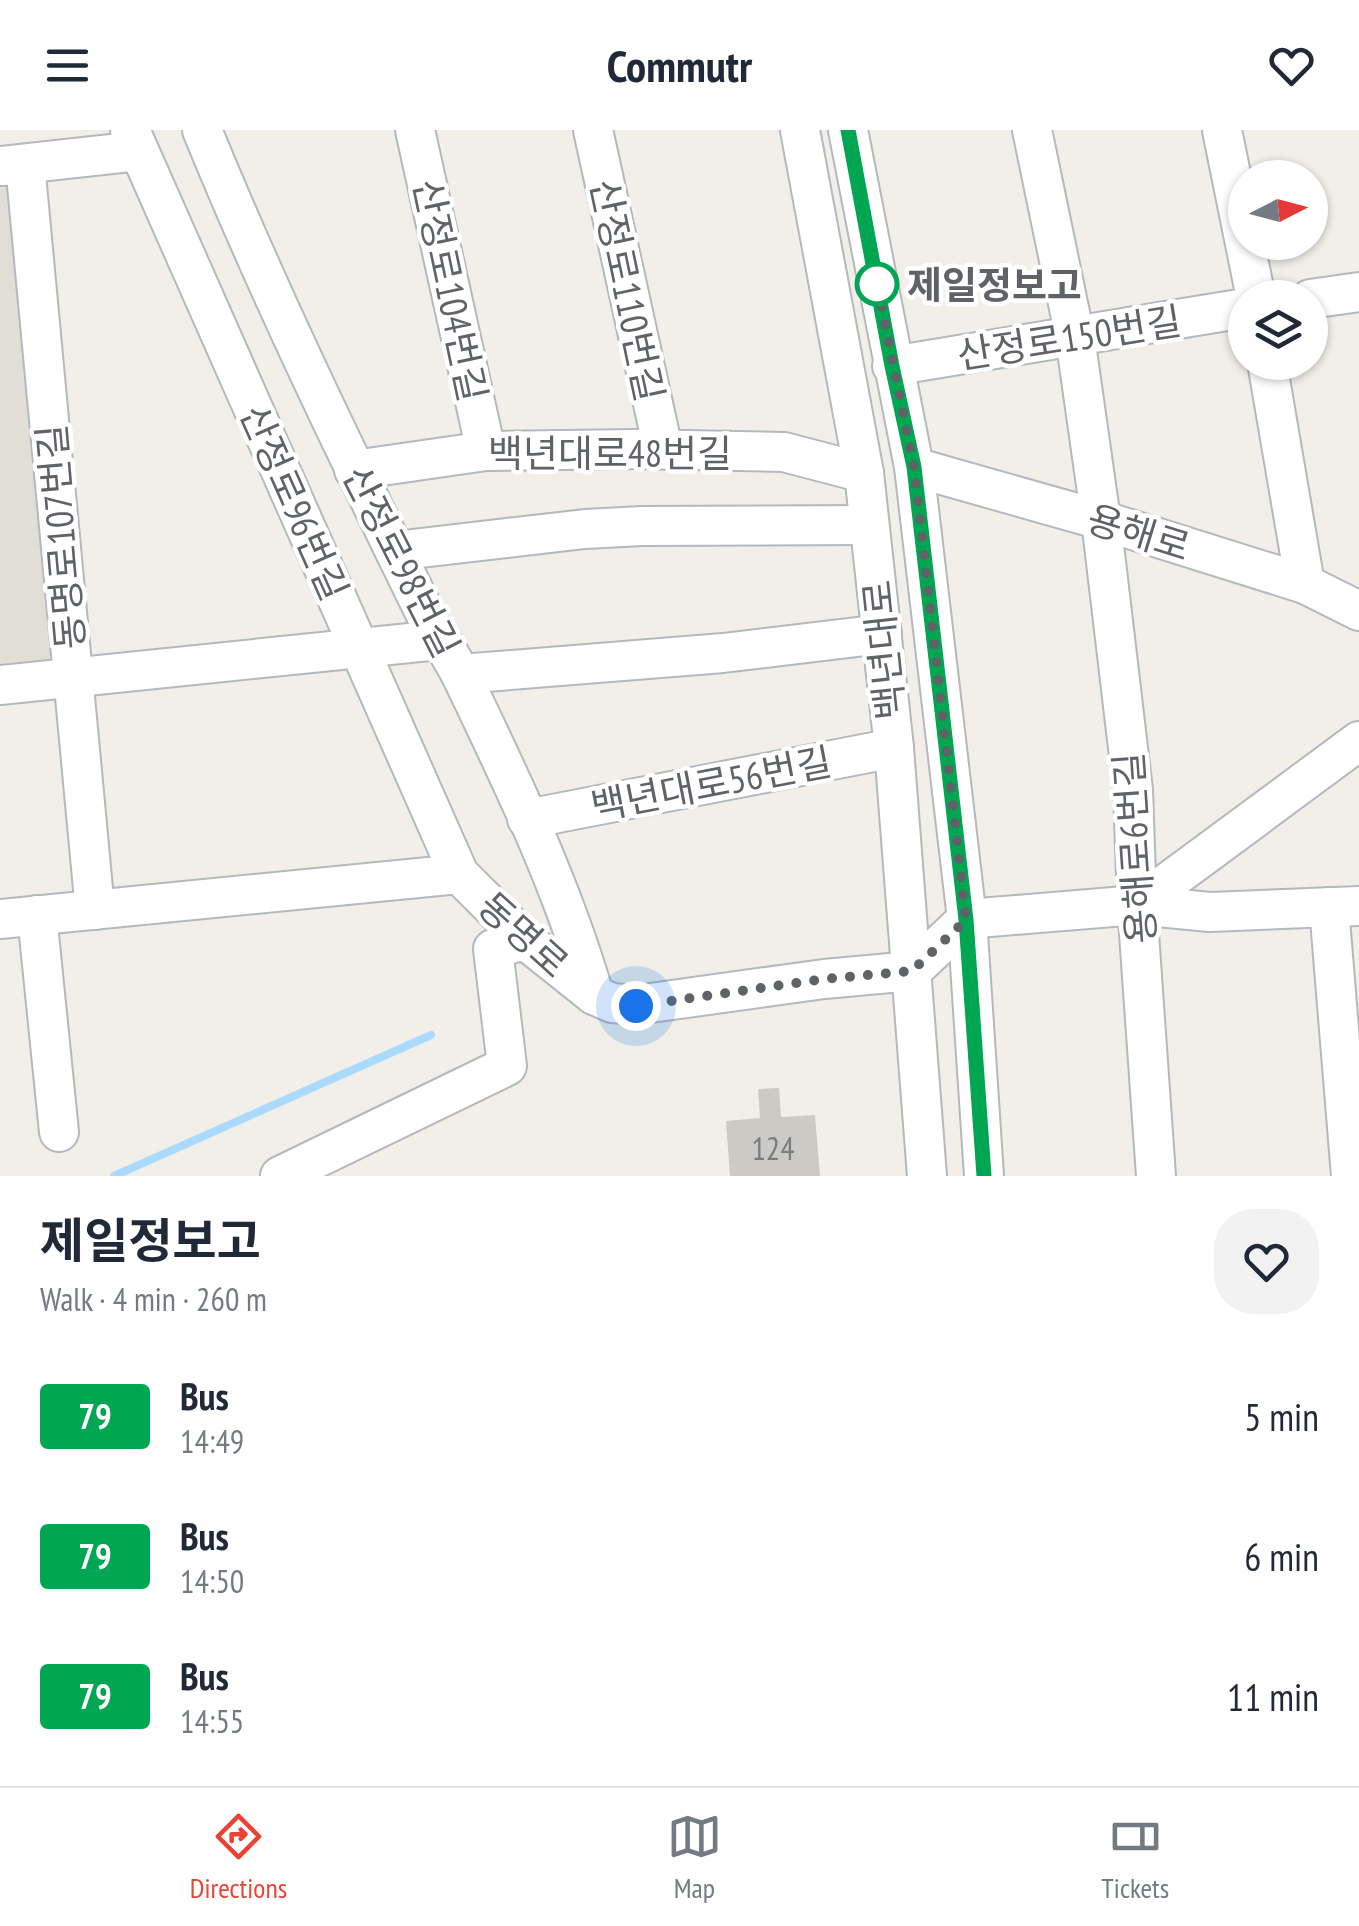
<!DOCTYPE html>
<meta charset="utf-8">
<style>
body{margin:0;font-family:"PT Sans Narrow","Noto Sans KR",sans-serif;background:#f2f2f3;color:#1f2937;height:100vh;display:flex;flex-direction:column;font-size:38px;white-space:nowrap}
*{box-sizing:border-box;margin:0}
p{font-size:32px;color:#747a83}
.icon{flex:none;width:55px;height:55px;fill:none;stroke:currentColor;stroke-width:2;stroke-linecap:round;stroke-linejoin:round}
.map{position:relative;height:1046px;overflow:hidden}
.sheet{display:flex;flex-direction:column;background:#fff;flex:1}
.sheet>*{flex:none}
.badge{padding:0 20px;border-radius:8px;font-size:35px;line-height:65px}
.needle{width:65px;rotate:84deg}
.fabs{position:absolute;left:1228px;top:30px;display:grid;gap:20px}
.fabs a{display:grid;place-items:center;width:100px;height:100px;border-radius:50%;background:#fff;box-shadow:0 2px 8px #0004;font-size:50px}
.you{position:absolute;width:50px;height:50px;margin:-25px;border:8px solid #fff;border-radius:50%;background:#1a73e8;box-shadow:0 0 0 15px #1a73e833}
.map>.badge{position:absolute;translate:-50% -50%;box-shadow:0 0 0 5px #fff}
.round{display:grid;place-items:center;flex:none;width:105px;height:105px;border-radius:40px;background:#f2f2f3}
.overview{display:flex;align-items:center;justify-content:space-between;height:170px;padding:0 40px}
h1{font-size:48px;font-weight:700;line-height:75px}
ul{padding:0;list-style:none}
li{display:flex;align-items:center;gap:30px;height:140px;padding:0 40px}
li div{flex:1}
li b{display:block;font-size:38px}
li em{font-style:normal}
li .badge{min-width:110px;font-weight:700;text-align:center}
header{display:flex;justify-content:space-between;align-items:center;height:130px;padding:0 40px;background:#fff;font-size:45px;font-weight:700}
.menu{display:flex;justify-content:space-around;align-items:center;height:140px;border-top:2px solid #e0e1e3;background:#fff;font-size:28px;color:#747a83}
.menu a{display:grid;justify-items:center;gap:5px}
.menu .selected{color:#ea4335}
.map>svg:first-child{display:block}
</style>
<header><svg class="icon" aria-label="menu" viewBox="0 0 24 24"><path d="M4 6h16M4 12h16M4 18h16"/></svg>Commutr<svg class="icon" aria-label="heart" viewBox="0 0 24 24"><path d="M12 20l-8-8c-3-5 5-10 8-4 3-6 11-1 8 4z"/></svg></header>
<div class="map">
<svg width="1359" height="1046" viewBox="0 0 1359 1046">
<rect width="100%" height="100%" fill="#f1efe8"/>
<!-- education -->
<polygon fill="#e1ded6" points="14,50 61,541 0,547 0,52"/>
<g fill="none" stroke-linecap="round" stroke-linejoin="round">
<!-- stream -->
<polyline stroke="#aadaff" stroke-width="8" points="114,1046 431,905"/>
</g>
<!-- building -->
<polygon fill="#cccac5" points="779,958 781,987 815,985 820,1046 730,1046 726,991 760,988 758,959"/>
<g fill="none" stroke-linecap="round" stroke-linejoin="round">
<defs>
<g id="minor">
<polyline points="130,0 459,744 525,810 594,865 612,873 636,875 824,849 912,841 967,789 1137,775 1210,782 1359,776"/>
<path d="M202,0C269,164 347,324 425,483C437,506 452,526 463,549C512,651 562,755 594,865"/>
<polyline points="415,0 486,321"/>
<polyline points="593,0 663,319"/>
<polyline points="800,0 864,343 894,618 927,1046"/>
<polyline points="848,0 914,337 967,789 984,1046"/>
<polyline points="1032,0 1075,207 1101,390 1133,660 1137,775 1156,1046"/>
<polyline points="1222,0 1256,168"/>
<polyline points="25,34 95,780"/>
<polyline points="2,36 139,21"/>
<polyline points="1310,169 1359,162"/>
<polyline points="1267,232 1305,454"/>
<polyline points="892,236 1245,178"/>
<polyline points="914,337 1101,390 1305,454 1359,481"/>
<polyline points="354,340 486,321 633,319 784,322 864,343"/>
<polyline points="395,421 585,399 642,396 869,395"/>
<polyline points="461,544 723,523 882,504"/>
<polyline points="0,555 439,510"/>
<polyline points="527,689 894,618"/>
<polyline points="1137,775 1359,611"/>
<polyline points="1329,777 1351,1046"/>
<polyline points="37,785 59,1002"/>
<polyline points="0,789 459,744"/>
<polyline points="280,1046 507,936 493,819 525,810"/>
</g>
</defs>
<!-- minor casing -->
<use href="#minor" stroke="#b5b8bc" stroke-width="42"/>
<!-- minor -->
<use href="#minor" stroke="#fff" stroke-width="38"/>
</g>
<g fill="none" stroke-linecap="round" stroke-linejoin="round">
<defs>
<polyline id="line" points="848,0 892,236 914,337 966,790 984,1046"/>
</defs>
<!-- line casing -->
<use href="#line" stroke="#fff" stroke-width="22"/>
<!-- line -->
<use href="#line" stroke="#00a651" stroke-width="15"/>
<!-- walk -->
<polyline stroke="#5f6368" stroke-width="10" stroke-dasharray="0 18" points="636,876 824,849 912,841 966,790 914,337 877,154"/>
</g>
<!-- markers -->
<circle fill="#fff" stroke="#00a651" stroke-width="5" cx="877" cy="154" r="20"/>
<g text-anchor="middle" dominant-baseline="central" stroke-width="9" stroke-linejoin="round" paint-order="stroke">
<!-- number labels -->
<g font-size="32" fill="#7a7d7f">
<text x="773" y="1018">124</text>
</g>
<!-- stop labels -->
<g font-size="38" font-weight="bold" fill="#5f6368" stroke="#fff" text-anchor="start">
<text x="907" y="154">제일정보고</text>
</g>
<!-- street labels -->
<g font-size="38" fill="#5f6368" stroke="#fff">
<text transform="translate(451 160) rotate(78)">산정로104번길</text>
<text transform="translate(628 160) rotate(78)">산정로110번길</text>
<text transform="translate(1069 207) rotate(-9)">산정로150번길</text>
<text x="610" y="322">백년대로48번길</text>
<text transform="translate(295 372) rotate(66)">산정로96번길</text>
<text transform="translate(1139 402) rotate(17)">용해로</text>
<text transform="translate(60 407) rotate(-95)">동명로107번길</text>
<text transform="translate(402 431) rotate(63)">산정로98번길</text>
<text transform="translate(883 520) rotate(-96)">백년대로</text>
<text transform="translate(711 653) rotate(-11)">백년대로56번길</text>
<text transform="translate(1134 718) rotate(-94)">용해로6번길</text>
<text transform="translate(524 804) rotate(42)">동명로</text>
</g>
</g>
</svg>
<div class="fabs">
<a><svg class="needle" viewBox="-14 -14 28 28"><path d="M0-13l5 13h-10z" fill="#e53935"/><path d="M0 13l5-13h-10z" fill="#747a83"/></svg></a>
<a><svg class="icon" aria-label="layers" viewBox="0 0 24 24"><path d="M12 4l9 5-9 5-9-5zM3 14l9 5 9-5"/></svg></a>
</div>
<div class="you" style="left:636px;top:876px"></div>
</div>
<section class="sheet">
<div class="overview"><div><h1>제일정보고</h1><p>Walk · 4 min · 260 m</p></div><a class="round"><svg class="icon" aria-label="heart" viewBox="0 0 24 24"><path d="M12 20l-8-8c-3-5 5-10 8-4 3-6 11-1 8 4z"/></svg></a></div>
<ul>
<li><span class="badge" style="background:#00a651;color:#fff">79</span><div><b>Bus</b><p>14:49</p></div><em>5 min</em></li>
<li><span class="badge" style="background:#00a651;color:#fff">79</span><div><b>Bus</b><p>14:50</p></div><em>6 min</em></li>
<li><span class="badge" style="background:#00a651;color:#fff">79</span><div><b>Bus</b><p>14:55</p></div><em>11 min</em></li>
</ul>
</section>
<nav class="menu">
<a class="selected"><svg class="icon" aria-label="directions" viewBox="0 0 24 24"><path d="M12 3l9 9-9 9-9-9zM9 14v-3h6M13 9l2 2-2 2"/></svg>Directions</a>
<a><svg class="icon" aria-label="map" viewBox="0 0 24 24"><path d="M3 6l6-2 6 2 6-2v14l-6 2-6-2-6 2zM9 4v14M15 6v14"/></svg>Map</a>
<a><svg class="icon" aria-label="tickets" viewBox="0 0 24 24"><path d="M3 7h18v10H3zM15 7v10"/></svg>Tickets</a>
</nav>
